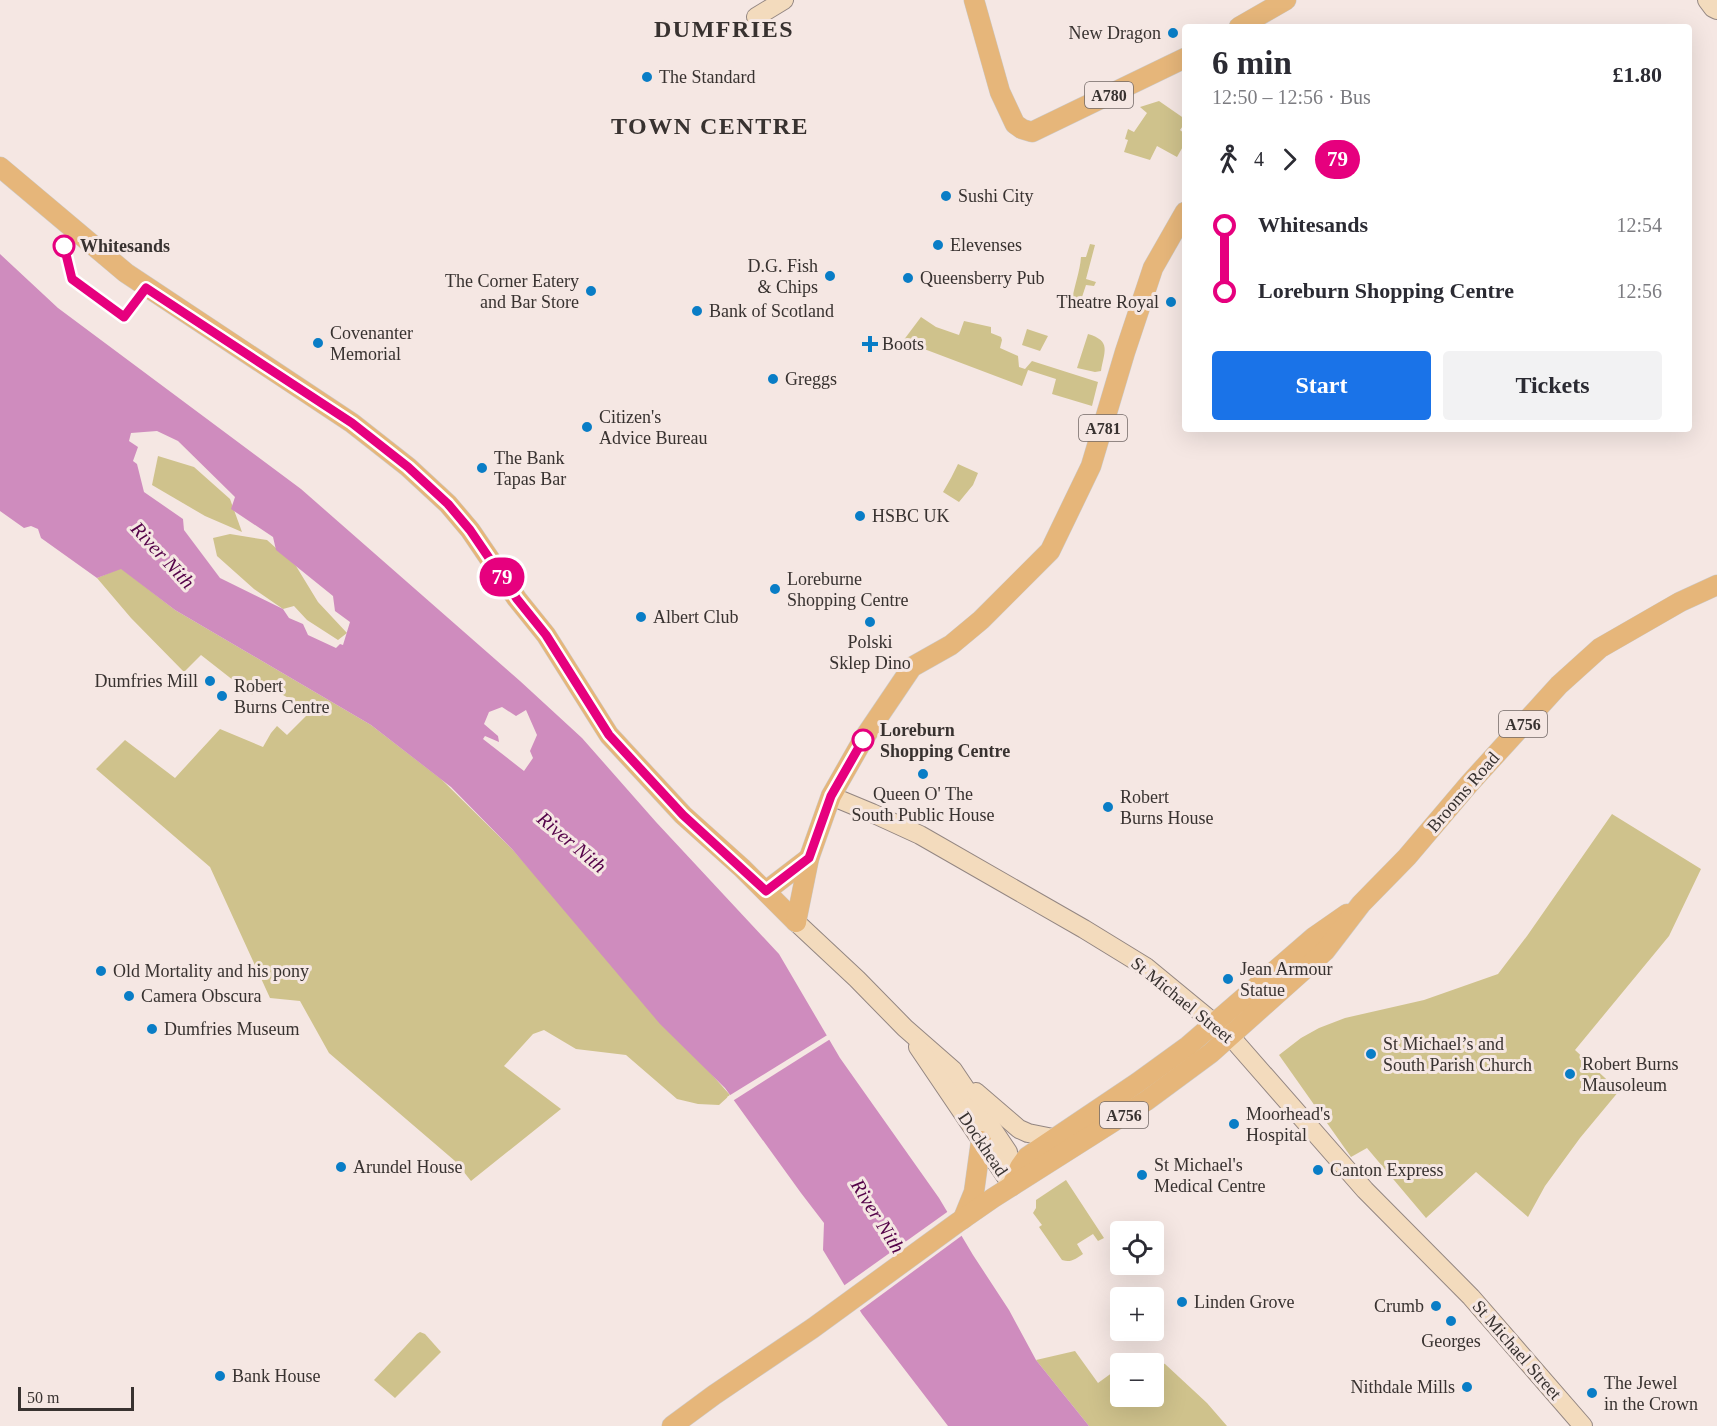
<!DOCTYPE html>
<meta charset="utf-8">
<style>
body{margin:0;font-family:"Times New Roman",serif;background:#f2f2f3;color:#2b2b33;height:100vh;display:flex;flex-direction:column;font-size:22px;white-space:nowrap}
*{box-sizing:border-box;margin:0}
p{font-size:20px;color:#7c7c81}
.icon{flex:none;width:33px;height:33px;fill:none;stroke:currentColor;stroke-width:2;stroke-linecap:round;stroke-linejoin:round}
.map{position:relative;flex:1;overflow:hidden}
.details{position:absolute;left:1182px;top:24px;width:510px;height:408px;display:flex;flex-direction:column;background:#fff;border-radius:6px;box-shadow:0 6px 24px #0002}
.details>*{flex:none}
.badge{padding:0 12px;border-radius:20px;font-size:21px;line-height:39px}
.fabs{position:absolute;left:1110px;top:1221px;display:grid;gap:12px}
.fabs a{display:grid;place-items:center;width:54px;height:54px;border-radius:6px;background:#fff;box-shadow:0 6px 24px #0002;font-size:30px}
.scale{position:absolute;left:18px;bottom:15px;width:116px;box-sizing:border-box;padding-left:6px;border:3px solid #383230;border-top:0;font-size:16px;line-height:21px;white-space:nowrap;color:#383230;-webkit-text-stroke:4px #f5e7e3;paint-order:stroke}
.map>.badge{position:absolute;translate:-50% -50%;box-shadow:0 0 0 3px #fff}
.legs{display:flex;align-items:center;gap:9px;height:66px;padding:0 30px;font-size:20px}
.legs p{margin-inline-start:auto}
.head{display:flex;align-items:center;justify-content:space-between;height:102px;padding:0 30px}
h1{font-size:33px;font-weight:700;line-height:45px}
.primary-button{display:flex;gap:12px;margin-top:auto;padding:12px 30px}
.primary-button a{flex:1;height:69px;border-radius:6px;background:#1a73e8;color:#fff;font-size:24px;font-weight:700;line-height:69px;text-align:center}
.primary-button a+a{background:#f2f2f3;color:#2b2b33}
ul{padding:0 30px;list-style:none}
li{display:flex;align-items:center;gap:21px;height:66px;font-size:22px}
li i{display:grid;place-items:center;width:9px;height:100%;margin:0 8px;background:currentColor}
li i::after{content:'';width:15px;height:15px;margin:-8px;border:4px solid;border-radius:50%;background:#fff}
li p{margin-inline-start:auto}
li:first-child i{background:linear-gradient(#0000 50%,currentColor 0)}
li:last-child i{background:linear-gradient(currentColor 50%,#0000 0)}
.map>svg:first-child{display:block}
</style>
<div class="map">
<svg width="1717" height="1426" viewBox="0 0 1717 1426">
<rect width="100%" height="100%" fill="#f5e7e3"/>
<!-- green -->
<g fill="#cfc28c">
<polygon points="1159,101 1185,119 1185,123 1180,130 1185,134 1185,143 1177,157 1157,146 1150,160 1124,152 1128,140 1125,139 1128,129 1134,132 1147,113 1140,107"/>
<path d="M1090,244L1095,245L1086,279L1096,282L1094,286L1086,285L1081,300L1078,298L1076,303L1072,301C1074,286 1080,272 1081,257H1086Z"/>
<polygon points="921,317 936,327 959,335 964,321 991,327 991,333 1001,337 1002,340 1000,348 1018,356 1019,367 1025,369 1032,361 1098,382 1092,406 1052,394 1056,379 1028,370 1022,386 903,341"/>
<polygon points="1027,329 1048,336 1040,351 1022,345"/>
<path d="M1088,334C1112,341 1104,352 1101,371L1095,372L1077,368Z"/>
<polygon points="158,456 194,467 230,499 242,532 205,516 152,485"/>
<polygon points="958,464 978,473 973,485 959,502 943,492 951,478"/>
<polygon points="230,534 267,540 296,566 318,602 347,633 338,640 307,620 294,606 283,609 254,589 217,556 213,538"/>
<polygon points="121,568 175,610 371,725 441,779 512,849 730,1095 719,1105 698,1104 677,1099 626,1055 576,1049 544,1030 533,1034 504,1066 561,1109 471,1181 455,1161 329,1053 300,1001 270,998 210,867 96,769 125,740 175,778 220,729 263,747 271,733 277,726 287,735 308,714 314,712 263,684 252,695 201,655 184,672 131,618 97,578"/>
<polygon points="1612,814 1701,869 1669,936 1575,1050 1619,1091 1580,1138 1545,1186 1528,1217 1476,1172 1426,1218 1367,1148 1351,1157 1279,1055 1301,1038 1319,1028 1345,1018 1424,1000 1498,974 1527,936"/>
<path d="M1066,1180L1104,1238L1098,1241L1093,1234L1077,1244L1083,1254C1075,1259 1071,1263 1062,1260L1039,1227L1042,1225L1033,1213L1036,1208V1200Z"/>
<polygon points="420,1332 425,1334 441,1352 395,1398 374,1380 417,1334"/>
<polygon points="1075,1351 1098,1383 1120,1367 1120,1396 1154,1396 1154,1364 1125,1363 1139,1355 1165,1364 1207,1403 1227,1426 1089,1426 1036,1360"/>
</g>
<!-- water -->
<path fill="#cf8cbe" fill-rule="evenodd" d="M0,254L58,308L301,489L520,681L582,738L656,822L779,954L840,1058L939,1198L973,1255L1009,1310L1036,1360L1089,1426H948L862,1314L823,1250L824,1223L801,1193L725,1088L660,1024L512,849L451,787L371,725L175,610L121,569L97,578L41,538L38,529L31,526L24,528L0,511ZM157,431L178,441L235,497L231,509L273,537L276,550L333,596L335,611L350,622L343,645L340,644L336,648L308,635L303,624L289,618L283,609L220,578L184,530L183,519L144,492L137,464L133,461L138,447L129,441L131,433ZM502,707L516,716L526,710L537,735L530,751L533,758L524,771L483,739L485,736L499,742L498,736L484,724L489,712Z"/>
<!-- pier -->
<g fill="#f5e7e3">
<polygon points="829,1034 832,1038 731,1102 727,1097"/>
<polygon points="950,1210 964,1234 858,1312 842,1287"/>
</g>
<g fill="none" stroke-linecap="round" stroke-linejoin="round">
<defs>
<g id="secondary">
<polyline points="1707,0 1713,8 1717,10"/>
<polyline points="756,17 784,0"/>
<polyline points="831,796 872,813 920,835 1084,929 1146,967 1231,1037 1365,1190 1471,1297 1583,1426"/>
<polyline points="796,922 857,979 905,1028 953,1070 1008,1152 1012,1186"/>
<polyline points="918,1047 1010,1183"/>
<polyline points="976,1092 1019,1129 1028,1133 1053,1138"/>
</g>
<g id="primary">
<polyline points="974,0 1000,92 1015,124 1022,129 1032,132 1185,58"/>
<polyline points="1239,27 1286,0"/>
<polyline points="0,167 126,273 352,423 408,467 448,504 470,530 517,599 546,635 609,735 683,815 742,868 796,922"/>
<polyline points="766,891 809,858"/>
<polyline points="796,922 809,858 831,796 864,738 912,667 951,645 981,620 1050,551 1091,466 1125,352 1153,268 1185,212"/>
<polyline points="1012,1186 1020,1167 1027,1157 1137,1083 1188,1046 1314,937 1347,914"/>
<polyline points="963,1219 974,1192 981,1141"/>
<polyline points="672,1426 714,1395 813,1328 957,1223 993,1198 1146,1101 1211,1053 1325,951 1361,904 1407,857 1469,784 1559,685 1600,648 1680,602 1717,585"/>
</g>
</defs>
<!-- secondary casing -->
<use href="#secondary" stroke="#938682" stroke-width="20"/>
<!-- primary casing -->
<use href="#primary" stroke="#cbcac9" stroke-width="21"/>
<!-- secondary -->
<use href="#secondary" stroke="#f3dbbd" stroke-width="18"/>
<!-- primary -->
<use href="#primary" stroke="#e6b67a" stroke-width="20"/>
</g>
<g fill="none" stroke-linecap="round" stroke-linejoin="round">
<defs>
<polyline id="line-1" points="64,246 72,279 124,317 146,288 352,423 408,467 448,504 470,530 517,599 546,635 609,735 683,815 766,891 809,858 831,796 863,740"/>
</defs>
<!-- line-1 casing -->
<use href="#line-1" stroke="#fff" stroke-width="14"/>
<!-- line-1 -->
<use href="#line-1" stroke="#e6007e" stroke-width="9"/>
</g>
<!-- markers -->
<g fill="#097dc6" stroke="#f5e7e3" stroke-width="2">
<circle cx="1173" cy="33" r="6"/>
<circle cx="647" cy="77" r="6"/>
<circle cx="946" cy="196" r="6"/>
<circle cx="938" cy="245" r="6"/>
<circle cx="830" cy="276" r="6"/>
<circle cx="908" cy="278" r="6"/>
<circle cx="591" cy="291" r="6"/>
<circle cx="1171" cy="302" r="6"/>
<circle cx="697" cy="311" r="6"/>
<circle cx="318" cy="343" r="6"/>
<path d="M867 335h6v6h6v6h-6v6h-6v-6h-6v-6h6z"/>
<circle cx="773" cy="379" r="6"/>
<circle cx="587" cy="427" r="6"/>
<circle cx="482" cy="468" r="6"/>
<circle cx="860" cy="516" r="6"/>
<circle cx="775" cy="589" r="6"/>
<circle cx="641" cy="617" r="6"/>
<circle cx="870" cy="622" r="6"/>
<circle cx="210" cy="681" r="6"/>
<circle cx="222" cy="696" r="6"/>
<circle cx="923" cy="774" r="6"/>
<circle cx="1108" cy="807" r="6"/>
<circle cx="101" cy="971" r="6"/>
<circle cx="1228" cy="979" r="6"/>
<circle cx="129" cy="996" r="6"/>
<circle cx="152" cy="1029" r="6"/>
<circle cx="1371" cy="1054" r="6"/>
<circle cx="1570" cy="1074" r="6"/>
<circle cx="1234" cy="1124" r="6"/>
<circle cx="341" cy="1167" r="6"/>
<circle cx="1318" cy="1170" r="6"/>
<circle cx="1142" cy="1175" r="6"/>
<circle cx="1182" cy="1302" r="6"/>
<circle cx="1436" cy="1306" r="6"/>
<circle cx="1451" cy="1321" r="6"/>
<circle cx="220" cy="1376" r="6"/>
<circle cx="1467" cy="1387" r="6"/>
<circle cx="1592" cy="1393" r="6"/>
</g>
<g fill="#fff" stroke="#e6007e" stroke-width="3">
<circle cx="64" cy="246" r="10"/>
<circle cx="863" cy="740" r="10"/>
</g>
<g text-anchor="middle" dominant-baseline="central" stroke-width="6" stroke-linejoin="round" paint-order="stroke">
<!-- shield labels -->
<g fill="#f5e7e3" stroke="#716866" stroke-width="1.5">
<rect x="1085" y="82" width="48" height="26" rx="4.5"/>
<rect x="1079" y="415" width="48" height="26" rx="4.5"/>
<rect x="1499" y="711" width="48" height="26" rx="4.5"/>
<rect x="1100" y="1102" width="48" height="26" rx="4.5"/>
</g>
<g font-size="16" font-weight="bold" fill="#383230">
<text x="1109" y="95">A780</text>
<text x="1103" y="428">A781</text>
<text x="1523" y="724">A756</text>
<text x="1124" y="1115">A756</text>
</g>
<!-- poi labels -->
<g font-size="18" fill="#383230" stroke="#f5e7e3" text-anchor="start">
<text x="1161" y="33" text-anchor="end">New Dragon</text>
<text x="659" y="77">The Standard</text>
<text x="958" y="196">Sushi City</text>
<text x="950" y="245">Elevenses</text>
<text x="818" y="266" text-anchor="end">D.G. Fish<tspan x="818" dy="21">&amp; Chips</tspan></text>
<text x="920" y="278">Queensberry Pub</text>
<text x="579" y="281" text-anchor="end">The Corner Eatery<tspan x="579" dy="21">and Bar Store</tspan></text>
<text x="1159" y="302" text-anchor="end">Theatre Royal</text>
<text x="709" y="311">Bank of Scotland</text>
<text x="330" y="333">Covenanter<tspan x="330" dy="21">Memorial</tspan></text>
<text x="882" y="344">Boots</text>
<text x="785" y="379">Greggs</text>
<text x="599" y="417">Citizen's<tspan x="599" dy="21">Advice Bureau</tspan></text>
<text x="494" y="458">The Bank<tspan x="494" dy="21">Tapas Bar</tspan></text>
<text x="872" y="516">HSBC UK</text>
<text x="787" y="579">Loreburne<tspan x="787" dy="21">Shopping Centre</tspan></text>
<text x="653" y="617">Albert Club</text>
<text x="870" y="642" text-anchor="middle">Polski<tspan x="870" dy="21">Sklep Dino</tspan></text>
<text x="198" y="681" text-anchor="end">Dumfries Mill</text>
<text x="234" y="686">Robert<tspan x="234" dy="21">Burns Centre</tspan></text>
<text x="923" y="794" text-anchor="middle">Queen O' The<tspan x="923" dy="21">South Public House</tspan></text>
<text x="1120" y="797">Robert<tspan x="1120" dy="21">Burns House</tspan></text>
<text x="1240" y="969">Jean Armour<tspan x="1240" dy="21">Statue</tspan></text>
<text x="113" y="971">Old Mortality and his pony</text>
<text x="141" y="996">Camera Obscura</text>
<text x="164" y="1029">Dumfries Museum</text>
<text x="1383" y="1044">St Michael’s and<tspan x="1383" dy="21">South Parish Church</tspan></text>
<text x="1582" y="1064">Robert Burns<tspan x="1582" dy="21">Mausoleum</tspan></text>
<text x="1246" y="1114">Moorhead's<tspan x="1246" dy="21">Hospital</tspan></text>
<text x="1154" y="1165">St Michael's<tspan x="1154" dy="21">Medical Centre</tspan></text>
<text x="353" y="1167">Arundel House</text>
<text x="1330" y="1170">Canton Express</text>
<text x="1194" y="1302">Linden Grove</text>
<text x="1424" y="1306" text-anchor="end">Crumb</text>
<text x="1451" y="1341" text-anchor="middle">Georges</text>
<text x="232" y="1376">Bank House</text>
<text x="1604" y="1383">The Jewel<tspan x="1604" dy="21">in the Crown</tspan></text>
<text x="1455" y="1387" text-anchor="end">Nithdale Mills</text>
</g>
<!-- stop labels -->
<g font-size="18" font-weight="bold" fill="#383230" stroke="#f5e7e3" text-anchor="start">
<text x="80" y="246">Whitesands</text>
<text x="880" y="730">Loreburn<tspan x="880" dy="21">Shopping Centre</tspan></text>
</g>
<!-- street labels -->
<g font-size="18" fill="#383230" stroke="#f5e7e3">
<text transform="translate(1463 792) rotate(-49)">Brooms Road</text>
<text transform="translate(1182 1000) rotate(39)">St Michael Street</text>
<text transform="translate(983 1144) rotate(56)">Dockhead</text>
<text transform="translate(1517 1350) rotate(49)">St Michael Street</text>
</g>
<!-- water labels -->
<g font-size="20" font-style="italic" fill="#540248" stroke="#f5e7e3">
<text transform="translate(163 555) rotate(47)">River Nith</text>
<text transform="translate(572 842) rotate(40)">River Nith</text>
<text transform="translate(878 1216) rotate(58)">River Nith</text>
</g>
<!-- district labels -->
<g font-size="24" font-weight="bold" letter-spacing="1.5" fill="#383230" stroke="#f5e7e3">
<text x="724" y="29">DUMFRIES</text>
<text x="710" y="126">TOWN CENTRE</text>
</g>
</g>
</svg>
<div class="fabs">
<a><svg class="icon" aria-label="locate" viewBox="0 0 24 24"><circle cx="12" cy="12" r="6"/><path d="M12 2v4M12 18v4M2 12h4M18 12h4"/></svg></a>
<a>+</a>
<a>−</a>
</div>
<div class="scale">50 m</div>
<b class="badge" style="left:502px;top:577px;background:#e6007e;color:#fff">79</b>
<section class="details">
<div class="head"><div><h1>6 min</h1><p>12:50 – 12:56 · Bus</p></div><b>£1.80</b></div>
<div class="legs"><svg class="icon" aria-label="walk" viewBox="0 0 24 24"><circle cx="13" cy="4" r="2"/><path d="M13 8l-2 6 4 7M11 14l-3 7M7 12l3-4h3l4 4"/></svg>4<svg class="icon" aria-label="forward" viewBox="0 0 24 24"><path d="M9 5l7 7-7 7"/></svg><b class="badge" style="background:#e6007e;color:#fff">79</b></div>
<ul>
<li><i style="color:#e6007e"></i><b>Whitesands</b><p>12:54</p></li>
<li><i style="color:#e6007e"></i><b>Loreburn Shopping Centre</b><p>12:56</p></li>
</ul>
<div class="primary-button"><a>Start</a><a>Tickets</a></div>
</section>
</div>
